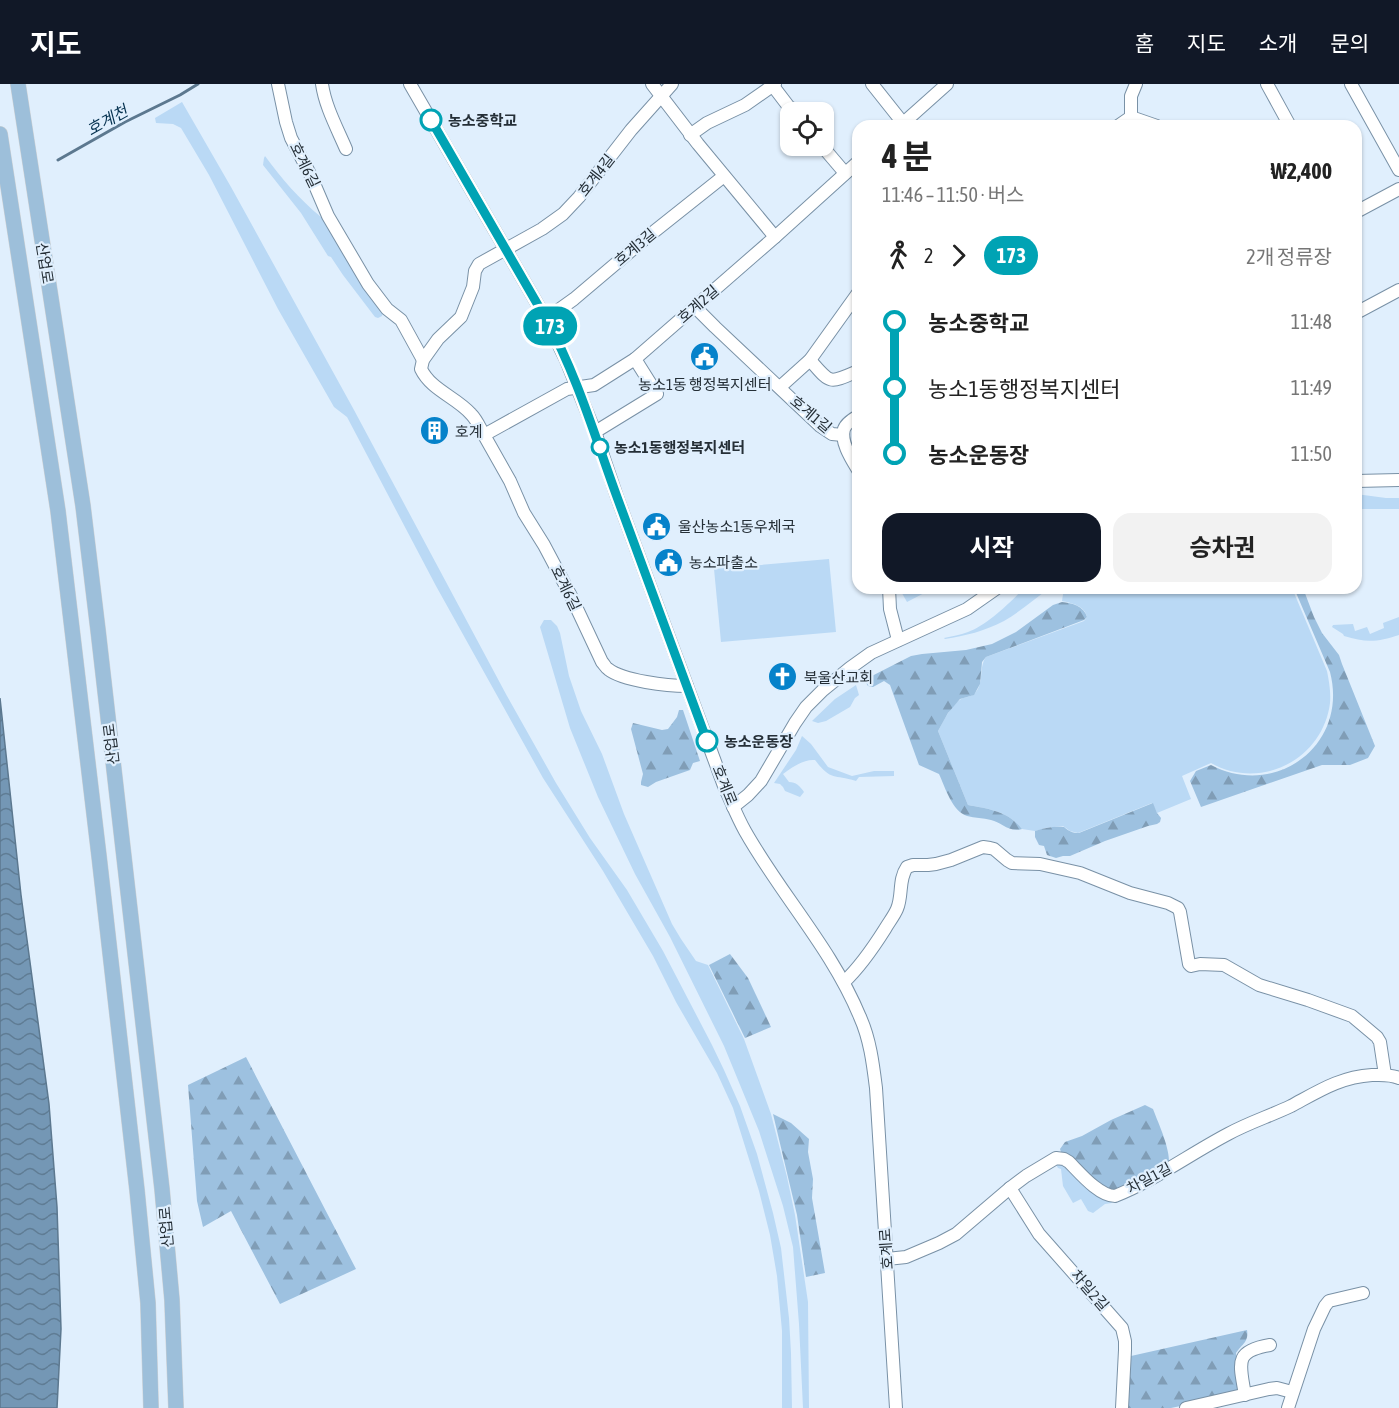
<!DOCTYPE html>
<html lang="ko">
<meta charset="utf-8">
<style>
body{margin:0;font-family:"Asap Condensed","Noto Sans KR",sans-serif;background:#f2f2f2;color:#222;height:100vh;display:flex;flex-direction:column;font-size:22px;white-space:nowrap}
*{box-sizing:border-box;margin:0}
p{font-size:20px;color:#767676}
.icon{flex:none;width:33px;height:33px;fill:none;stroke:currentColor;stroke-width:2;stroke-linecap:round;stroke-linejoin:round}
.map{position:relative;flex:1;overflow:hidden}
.drawer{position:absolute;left:852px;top:36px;width:510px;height:474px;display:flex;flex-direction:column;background:#fff;border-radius:18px;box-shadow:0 2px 4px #0004}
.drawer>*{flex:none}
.badge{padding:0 12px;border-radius:20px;font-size:21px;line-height:39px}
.tools{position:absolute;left:780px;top:18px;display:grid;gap:12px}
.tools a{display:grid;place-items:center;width:54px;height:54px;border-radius:12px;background:#fff;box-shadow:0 2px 4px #0004;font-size:30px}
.map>.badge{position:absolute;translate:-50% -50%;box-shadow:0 0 0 3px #fff}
.legs{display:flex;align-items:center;gap:9px;height:66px;padding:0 30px;font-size:20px}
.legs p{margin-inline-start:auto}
.head{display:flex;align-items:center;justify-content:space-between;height:102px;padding:0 30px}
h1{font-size:33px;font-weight:700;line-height:45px}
.action{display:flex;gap:12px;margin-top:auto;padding:12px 30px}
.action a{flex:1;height:69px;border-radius:18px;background:#111827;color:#fff;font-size:24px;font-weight:700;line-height:69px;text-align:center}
.action a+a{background:#f2f2f2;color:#222}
ul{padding:0 30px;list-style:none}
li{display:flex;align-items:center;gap:21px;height:66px;font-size:22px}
li i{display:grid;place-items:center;width:9px;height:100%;margin:0 8px;background:currentColor}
li i::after{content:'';width:15px;height:15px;margin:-8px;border:4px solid;border-radius:50%;background:#fff}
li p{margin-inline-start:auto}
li:first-child i{background:linear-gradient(#0000 50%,currentColor 0)}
li:last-child i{background:linear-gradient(currentColor 50%,#0000 0)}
header{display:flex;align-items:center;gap:36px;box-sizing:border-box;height:84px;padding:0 30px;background:#111827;color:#fff}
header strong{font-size:28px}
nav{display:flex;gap:33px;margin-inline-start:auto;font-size:21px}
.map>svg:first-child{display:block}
</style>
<header>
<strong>지도</strong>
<nav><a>홈</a><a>지도</a><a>소개</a><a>문의</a></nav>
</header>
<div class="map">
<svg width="1399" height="1324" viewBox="0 0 1399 1324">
<defs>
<pattern id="forest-firs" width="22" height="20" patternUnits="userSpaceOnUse" patternTransform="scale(1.5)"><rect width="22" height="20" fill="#9dc1e0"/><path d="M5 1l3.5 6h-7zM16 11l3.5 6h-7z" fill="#809db6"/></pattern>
<pattern id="water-waves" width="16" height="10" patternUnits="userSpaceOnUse" patternTransform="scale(1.5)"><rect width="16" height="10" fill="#7497b5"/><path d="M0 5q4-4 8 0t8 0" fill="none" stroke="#5f7c94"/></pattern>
</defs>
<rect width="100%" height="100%" fill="#e0effd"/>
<!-- grass -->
<g fill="#bad9f5">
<polygon points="182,18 231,103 354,326 507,612 556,699 590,754 627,806 663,867 712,961 724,986 740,1022 757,1070 773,1129 781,1164 789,1234 791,1269 792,1324 782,1324 782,1247 777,1192 770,1151 759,1107 733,1024 717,989 676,918 653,872 603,787 543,694 436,502 347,333 334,323 278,225 209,91 181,44 173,40 156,39 155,34"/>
<path d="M265,72C282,95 299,115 321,133L324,131L383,228L382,232L378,234L375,233L343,191L331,173L328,172L301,129L263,81L264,74Z"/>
<polygon points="1356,410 1386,414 1399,414 1399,425 1356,425"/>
<polygon points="829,475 836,548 721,558 714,485"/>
<polygon points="899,504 931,504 932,505 907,518"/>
<path d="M1024,504H1050C1035,514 1020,528 1004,537C985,547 965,552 945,555L944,554C952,552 960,551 968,548C986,542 1011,518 1024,504Z"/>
<path d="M1064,504H1292L1327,587C1329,597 1331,608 1330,619C1323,676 1260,707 1211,679L1182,692L1191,715L1157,729L1152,719L1078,749L1070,747L1063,742L1046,744L1035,747L1022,745C1008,727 989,725 968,721L938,647C944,637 950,622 961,615C965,613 971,613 974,610C985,600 978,584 986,573L1084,537L1087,533C1085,522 1072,519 1062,517Z"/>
<path d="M1399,533V551C1378,558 1366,559 1344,552L1343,550L1332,543L1333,541L1353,540L1355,547L1367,543L1370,550L1384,544L1383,539Z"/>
<polygon points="544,536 551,536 557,542 560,549 569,592 581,627 602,670 624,730 672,840 681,855 696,877 708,881 744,955 771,1030 787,1093 795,1131 808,1218 809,1324 803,1324 799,1240 793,1163 783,1122 759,1047 724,962 670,853 635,790 598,713 570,644 540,543"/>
<polygon points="856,601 859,611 855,614 850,623 826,637 818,639 812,637 835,615"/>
<path d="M802,652L811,660L828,683L852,692L874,687H894V692L859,693L856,697C833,690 831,697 815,676C803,675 793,683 783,690L789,698C796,698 800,702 804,708L800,713L785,707L783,703L780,700L774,699L796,666Z"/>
<polygon points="1057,1077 1111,1117 1112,1119 1105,1120 1093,1129 1088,1127 1081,1115 1073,1119 1063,1102 1061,1085 1058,1084 1055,1079"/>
</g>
<!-- forest -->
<g fill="url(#forest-firs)">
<path d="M1294,504H1303L1314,533L1322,549L1339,571L1342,580L1375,662L1368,674L1350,681H1322L1201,723L1190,697L1196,687L1211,681C1276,715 1349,661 1330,588Z"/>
<path d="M1062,518C1072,519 1084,522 1087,533L1084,536L986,573L982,578L980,600L974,611L960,615L948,629L938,647L968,721C989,725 1008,727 1022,745C1009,749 1001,738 991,736C983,734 975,734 967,732C952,727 945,703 939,690L919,681L890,601L884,597L873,603L868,602L864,596L911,572L922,570L966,566L992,560L1016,548L1053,521Z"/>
<polygon points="679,626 683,626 700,677 693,679 690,686 656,698 648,703 641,701 641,698 643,690 631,645 633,639 662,646 668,645 677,633"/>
<path d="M1153,719L1157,729L1161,734L1160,738L1157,740L1148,742L1105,757L1070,772H1063L1056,774L1047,771L1044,762L1039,761L1035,753V747C1044,744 1054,742 1064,743C1069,747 1072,749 1079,749Z"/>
<polygon points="730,870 748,894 771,943 745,954 709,881"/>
<polygon points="246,973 356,1185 280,1220 231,1127 203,1143 197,1117 188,1001"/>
<path d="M1145,1021L1153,1025C1159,1041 1170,1064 1169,1080L1118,1107L1108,1108L1062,1071L1060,1065L1065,1058L1082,1052L1111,1036Z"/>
<polygon points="773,1030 791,1039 809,1055 808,1068 813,1095 812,1114 825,1189 806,1193 797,1131"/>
<path d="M1247,1246C1249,1258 1242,1260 1236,1269L1240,1308L1238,1310L1171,1324H1124L1127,1277L1131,1272Z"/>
</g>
<!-- water -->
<polygon fill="url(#water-waves)" stroke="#5c788f" stroke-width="1.5" points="0,614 21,811 49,1020 57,1123 61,1245 57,1324 0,1324"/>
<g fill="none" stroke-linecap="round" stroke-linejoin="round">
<!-- stream -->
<polyline stroke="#5c788f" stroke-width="3" points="58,76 125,38 180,11 198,0"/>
<defs>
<g id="minor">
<polyline points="278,0 286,38 291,54 310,90 328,132 368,200 387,225 401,236 423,276"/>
<path d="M322,0C325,22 337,44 346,65"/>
<path d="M410,0L546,235L566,276L595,348L617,413L724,702C731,717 737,733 745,747C781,811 832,865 860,933C870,955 873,980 876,1004L896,1324"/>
<polyline points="652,0 698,60 775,153"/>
<polyline points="872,0 903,39"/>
<polyline points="1136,0 1131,12 1131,33 1157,42"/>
<polyline points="1267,0 1290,42"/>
<polyline points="1351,0 1399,86"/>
<polyline points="773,2 789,23 799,28"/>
<polyline points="900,42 947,0"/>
<polyline points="1118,42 1131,33"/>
<polyline points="690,51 707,39 745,21 775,0"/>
<polyline points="822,62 845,89"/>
<polyline points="1356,128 1399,105"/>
<polyline points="695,223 715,243 820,342 832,350 843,351"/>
<polyline points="1356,229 1399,206"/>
<polyline points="546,235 574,215 646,154 724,92"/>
<path d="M635,275L594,301L567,305L484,351L510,397L524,429L544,461L571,512L602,578C604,580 606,584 608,585C623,597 668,602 687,602"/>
<path d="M810,276C831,300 828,300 858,287"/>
<polyline points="780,303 810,276 858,209"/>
<path d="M858,332C853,335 846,339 844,345C840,358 852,376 858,386"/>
<polyline points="595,348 657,310 635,275 775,153 858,78"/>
<path d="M484,351C480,344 477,336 471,330C456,313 431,306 421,285L423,276L438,255L461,233L473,203L475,187L479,180L542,145L563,130L579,113L631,46L672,0"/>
<polyline points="1356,397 1399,396"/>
<polyline points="889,504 890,525 898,556"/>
<polyline points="733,723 748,711 761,697 795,639 806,623 823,606 850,584 871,569 967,525 997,504"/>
<path d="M844,898C860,883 873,864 885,845C889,838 894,832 897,825C903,811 898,796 907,783L913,781H928L936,780L951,776L983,763L990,764L994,765L1007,776L1012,779L1040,780L1080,789L1130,809L1168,819L1178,824L1180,828L1189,880L1191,882L1200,880L1224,881L1259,901L1308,916L1352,932L1377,953L1380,958L1385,991"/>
<polyline points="1010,1104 1039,1150 1122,1244 1125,1257 1125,1266 1122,1324"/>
<path d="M887,1175L906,1173L939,1159L956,1150L1010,1104L1026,1092L1056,1074L1064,1075L1069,1078C1080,1089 1099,1112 1115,1112C1155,1096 1190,1070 1228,1050C1248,1039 1270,1032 1291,1022C1319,1007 1340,993 1372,991C1381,991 1390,990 1399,994"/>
<path d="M1245,1311C1240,1280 1233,1267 1270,1261"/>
<polyline points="1186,1324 1269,1305 1277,1304 1292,1308"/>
<polyline points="1288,1324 1314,1245 1325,1222 1329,1217 1363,1209"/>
</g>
<g id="major">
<polyline points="18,0 83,422 98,546 162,1105 172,1216 176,1324"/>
<polyline points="0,50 58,427 99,772 137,1106 148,1219 151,1324"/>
</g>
</defs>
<!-- minor casing -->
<use href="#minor" stroke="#7991a6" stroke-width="14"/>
<!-- major casing -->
<use href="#major" stroke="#cfd1d3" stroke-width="16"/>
<!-- minor -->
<use href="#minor" stroke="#fff" stroke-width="12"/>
<!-- major -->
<use href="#major" stroke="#9dbfda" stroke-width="15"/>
</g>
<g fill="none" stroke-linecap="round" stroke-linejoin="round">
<defs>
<path id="line-1" d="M431,36L546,235C577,291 595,353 617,413C647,494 677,576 707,657"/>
</defs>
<!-- line-1 casing -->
<use href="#line-1" stroke="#fff" stroke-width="14"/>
<!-- line-1 -->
<use href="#line-1" stroke="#00a3b4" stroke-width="9"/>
</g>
<!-- icons -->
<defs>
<symbol id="civic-disc" viewBox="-11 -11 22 22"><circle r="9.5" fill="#0682ca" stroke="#e0effd"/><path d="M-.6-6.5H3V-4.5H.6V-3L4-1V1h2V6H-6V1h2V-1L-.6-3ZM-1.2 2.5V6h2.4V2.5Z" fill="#fff"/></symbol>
<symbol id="building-disc" viewBox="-11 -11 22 22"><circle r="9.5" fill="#0682ca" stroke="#e0effd"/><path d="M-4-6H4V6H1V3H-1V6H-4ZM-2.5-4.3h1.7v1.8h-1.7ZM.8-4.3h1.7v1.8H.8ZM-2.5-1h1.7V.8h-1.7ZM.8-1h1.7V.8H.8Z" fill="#fff"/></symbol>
<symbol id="church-disc" viewBox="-11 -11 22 22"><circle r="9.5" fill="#0682ca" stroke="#e0effd"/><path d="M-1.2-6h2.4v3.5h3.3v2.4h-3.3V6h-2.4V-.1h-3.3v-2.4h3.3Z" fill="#fff"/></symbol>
</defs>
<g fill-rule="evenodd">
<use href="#civic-disc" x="688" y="256" width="33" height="33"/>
<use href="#building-disc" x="418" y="330" width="33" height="33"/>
<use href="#civic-disc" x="640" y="426" width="33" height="33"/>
<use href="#civic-disc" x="652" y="462" width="33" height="33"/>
<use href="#church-disc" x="766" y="576" width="33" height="33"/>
</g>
<!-- markers -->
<g fill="#fff" stroke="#00a3b4" stroke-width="3">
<circle cx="431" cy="36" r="10"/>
<circle cx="600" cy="363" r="8"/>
<circle cx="707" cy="657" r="10"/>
</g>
<g text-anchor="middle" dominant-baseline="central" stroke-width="4.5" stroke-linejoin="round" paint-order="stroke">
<!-- stop labels -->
<g font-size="15" font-weight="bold" fill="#252f37" stroke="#e0effd" text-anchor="start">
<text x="448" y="36">농소중학교</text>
<text x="614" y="363">농소1동행정복지센터</text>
<text x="724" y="657">농소운동장</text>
</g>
<!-- street labels -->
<g font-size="15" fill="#252f37" stroke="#e0effd">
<text transform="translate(305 81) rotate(64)">호계6길</text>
<text transform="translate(596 91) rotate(-52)">호계4길</text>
<text transform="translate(635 163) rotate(-40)">호계3길</text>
<text transform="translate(45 179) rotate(81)">산업로</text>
<text transform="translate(698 220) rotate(-41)">호계2길</text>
<text transform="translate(811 330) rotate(40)">호계1길</text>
<text transform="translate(566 504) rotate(64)">호계6길</text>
<text transform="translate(111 660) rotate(-97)">산업로</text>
<text transform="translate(725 701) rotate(68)">호계로</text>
<text transform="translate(1149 1094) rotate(-28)">차일1길</text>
<text transform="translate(166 1143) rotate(-95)">산업로</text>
<text transform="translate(886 1165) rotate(-94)">호계로</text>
<text transform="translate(1090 1206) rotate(49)">차일2길</text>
</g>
<!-- poi labels -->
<g font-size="15" fill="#252f37" stroke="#e0effd" text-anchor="start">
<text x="705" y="300" text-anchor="middle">농소1동 행정복지센터</text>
<text x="455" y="347">호계</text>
<text x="678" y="442">울산농소1동우체국</text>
<text x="689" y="478">농소파출소</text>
<text x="804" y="593">북울산교회</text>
</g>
<!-- water labels -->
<g font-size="16" font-style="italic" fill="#04314f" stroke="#e0effd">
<text transform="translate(107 36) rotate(-29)">호계천</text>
</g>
</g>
</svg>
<div class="tools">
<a><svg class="icon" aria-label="locate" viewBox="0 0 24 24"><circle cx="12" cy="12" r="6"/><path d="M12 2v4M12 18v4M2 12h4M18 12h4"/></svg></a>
</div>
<b class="badge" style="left:550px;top:242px;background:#00a3b4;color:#fff">173</b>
<section class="drawer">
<div class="head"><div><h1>4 분</h1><p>11:46 – 11:50 · 버스</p></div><b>₩2,400</b></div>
<div class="legs"><svg class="icon" aria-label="walk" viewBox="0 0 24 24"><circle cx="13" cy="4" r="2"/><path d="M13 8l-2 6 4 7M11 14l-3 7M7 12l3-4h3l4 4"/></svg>2<svg class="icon" aria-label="forward" viewBox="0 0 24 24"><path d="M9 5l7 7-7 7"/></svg><b class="badge" style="background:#00a3b4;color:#fff">173</b><p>2개 정류장</p></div>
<ul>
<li><i style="color:#00a3b4"></i><b>농소중학교</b><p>11:48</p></li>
<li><i style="color:#00a3b4"></i><span>농소1동행정복지센터</span><p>11:49</p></li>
<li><i style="color:#00a3b4"></i><b>농소운동장</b><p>11:50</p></li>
</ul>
<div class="action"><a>시작</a><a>승차권</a></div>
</section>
</div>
